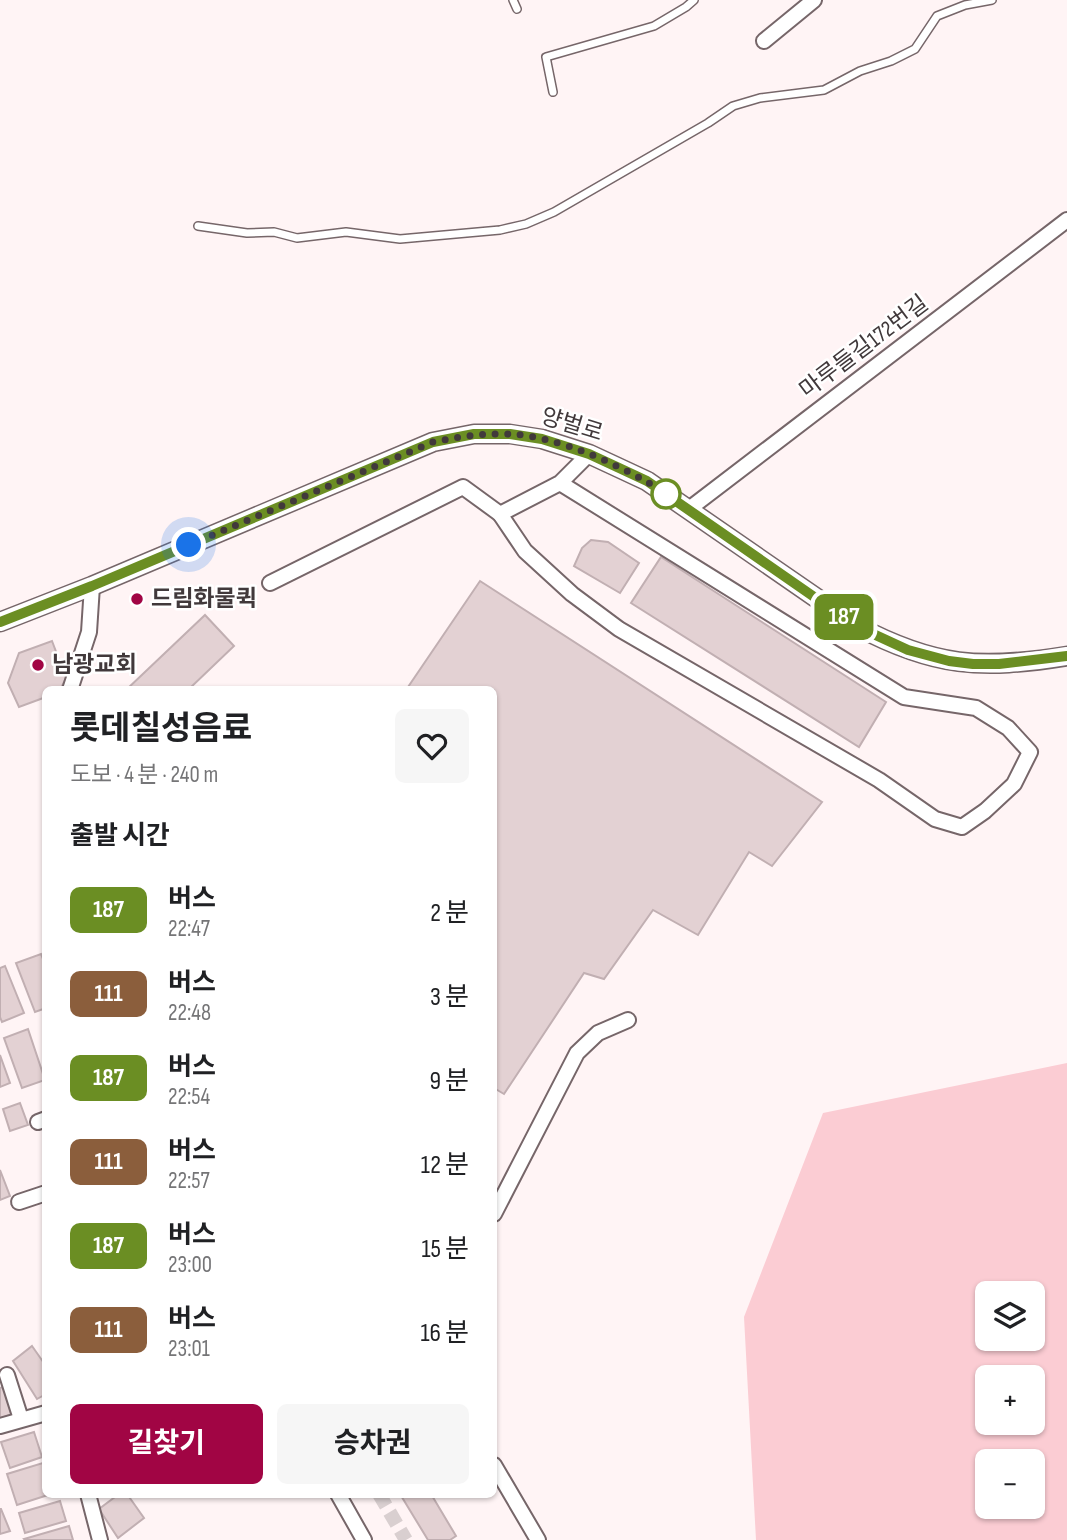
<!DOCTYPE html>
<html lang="ko">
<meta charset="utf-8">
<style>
body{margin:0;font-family:"Sofia Sans Condensed","Noto Sans KR",sans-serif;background:#f6f6f6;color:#202124;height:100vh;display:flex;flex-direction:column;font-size:26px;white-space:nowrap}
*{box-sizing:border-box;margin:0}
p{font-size:23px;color:#757577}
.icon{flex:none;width:38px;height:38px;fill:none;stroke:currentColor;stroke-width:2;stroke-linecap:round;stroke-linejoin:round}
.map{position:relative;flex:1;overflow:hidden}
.drawer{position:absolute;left:42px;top:686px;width:455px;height:812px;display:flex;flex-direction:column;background:#fff;border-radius:10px;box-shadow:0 2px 5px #0004}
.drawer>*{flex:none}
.badge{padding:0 14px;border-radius:10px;font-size:24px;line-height:46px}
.controls{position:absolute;left:975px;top:1281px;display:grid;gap:14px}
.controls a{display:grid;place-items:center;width:70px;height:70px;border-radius:10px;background:#fff;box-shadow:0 2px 5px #0004;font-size:35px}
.you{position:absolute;width:35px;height:35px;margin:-18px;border:5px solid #fff;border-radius:50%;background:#1a73e8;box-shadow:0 0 0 10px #1a73e833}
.map>.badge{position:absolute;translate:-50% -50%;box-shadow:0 0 0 4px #fff}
h2{padding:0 28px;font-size:26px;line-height:63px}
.round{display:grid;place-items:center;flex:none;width:74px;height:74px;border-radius:10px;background:#f6f6f6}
.head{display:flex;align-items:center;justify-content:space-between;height:119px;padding:0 28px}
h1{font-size:33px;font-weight:700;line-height:52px}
.cta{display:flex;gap:14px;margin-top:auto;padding:14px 28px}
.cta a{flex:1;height:80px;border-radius:10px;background:#a10544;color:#fff;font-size:28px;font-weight:700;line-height:80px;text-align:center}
.cta a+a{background:#f6f6f6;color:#202124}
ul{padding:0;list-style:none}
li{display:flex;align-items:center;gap:21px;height:84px;padding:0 28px}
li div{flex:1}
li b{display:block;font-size:26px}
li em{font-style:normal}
li .badge{min-width:77px;font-weight:700;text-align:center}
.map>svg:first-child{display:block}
</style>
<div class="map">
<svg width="1067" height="1540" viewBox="0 0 1067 1540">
<rect width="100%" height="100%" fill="#fff4f5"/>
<!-- green -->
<path fill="#fbccd3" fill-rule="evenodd" d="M1067,1063V1540H756L744,1317L823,1113ZM987,1293H1032V1339H987ZM987,1377H1032V1423H987ZM987,1461H1032V1507H987Z"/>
<!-- building -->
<g fill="#e3d1d3" stroke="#c1afb2" stroke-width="2">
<polygon points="591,540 608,542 639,563 620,593 574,566 582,548"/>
<polygon points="661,557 886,702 859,747 631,603"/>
<polygon points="480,581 822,802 772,866 749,852 698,935 653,910 604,979 584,973 504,1094 494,1088 494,690 406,690"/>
<polygon points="205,615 234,646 188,690 126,690"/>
<polygon points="52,641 66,678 60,690 46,690 46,697 19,707 8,683 19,653"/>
<polygon points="41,954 46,966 46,1008 35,1012 16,963"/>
<polygon points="5,966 24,1013 2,1022 0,1017 0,968"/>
<polygon points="28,1029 45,1080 22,1088 4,1038"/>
<polygon points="0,1055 10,1083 0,1087"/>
<polygon points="20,1103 28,1125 10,1131 3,1109"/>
<polygon points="0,1170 10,1196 0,1200"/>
<polygon points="32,1346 46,1366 46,1394 37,1399 13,1361"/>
<polygon points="5,1386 13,1414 0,1418 0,1388"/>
<polygon points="34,1432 42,1457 10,1468 1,1442"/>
<polygon points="46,1462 46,1494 51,1494 17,1505 7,1474"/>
<polygon points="119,1494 127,1494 144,1518 118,1538 99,1509"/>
<polygon points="400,1494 431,1494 456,1536 450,1540 428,1540"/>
<polygon points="60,1501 66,1521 25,1533 19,1513"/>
<polygon points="0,1509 1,1509 10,1531 0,1534"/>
<polygon points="69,1526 73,1540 25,1540 24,1539"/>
</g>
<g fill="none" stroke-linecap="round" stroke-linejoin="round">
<!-- minor-tunnel -->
<polyline stroke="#d9cfd0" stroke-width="14" stroke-dasharray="14 7" stroke-linecap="butt" points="379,1494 406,1540"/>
<defs>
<g id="service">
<polyline points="513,0 517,9"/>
<polyline points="553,92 546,57 654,26 686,7 694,0"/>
<polyline points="198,226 247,233 274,232 297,238 346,232 400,239 500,230 526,224 554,212 708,123 733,106 760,98 824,90 860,71 891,61 915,49 937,16 965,5 992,0"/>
</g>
<g id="minor">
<polyline points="764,41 814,0"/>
<polyline points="560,483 500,514 525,551 572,594 619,629 879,780 935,819 962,827 985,811 1014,784 1030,752 1008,728 976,708 904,697 560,483 589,454"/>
<polyline points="689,509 1067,220"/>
<polyline points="270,583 463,487 500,514"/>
<polyline points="70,690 89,632 92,586"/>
<polyline points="38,1122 46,1119"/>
<polyline points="19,1202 46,1193"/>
<polyline points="494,1214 577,1053 598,1033 628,1020"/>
<polyline points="7,1375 21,1419"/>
<polyline points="0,1426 46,1413"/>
<polyline points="494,1465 538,1540"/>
<polyline points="88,1494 100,1540"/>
<polyline points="338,1494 364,1540"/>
</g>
<path id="tertiary" d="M0,622L92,586L433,442L474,434H510L542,439L589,454L617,467L647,481L857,626C934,667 981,670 1067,656"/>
</defs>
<!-- service casing -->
<use href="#service" stroke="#766669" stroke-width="10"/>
<!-- minor casing -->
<use href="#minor" stroke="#766669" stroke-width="18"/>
<!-- tertiary casing -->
<use href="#tertiary" stroke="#766669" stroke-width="21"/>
<!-- service -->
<use href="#service" stroke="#fff" stroke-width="7"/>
<!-- minor -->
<use href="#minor" stroke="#fff" stroke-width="14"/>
<!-- tertiary -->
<use href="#tertiary" stroke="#fff" stroke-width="18"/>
</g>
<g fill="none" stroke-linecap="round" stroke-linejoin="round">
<defs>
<polyline id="line" points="0,622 92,586 433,442 474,434 510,434 542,439 589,454 617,467 647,481 856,626 908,650 949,661 973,664 999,664 1067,656"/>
</defs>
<!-- line casing -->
<use href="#line" stroke="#fff" stroke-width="16"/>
<!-- line -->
<use href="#line" stroke="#6b8e23" stroke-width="10"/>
<!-- walk -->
<path stroke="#41393b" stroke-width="7" stroke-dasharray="0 12.6" d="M189,545L433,442C458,437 482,433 508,434C557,435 628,468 668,495L666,494"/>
</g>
<!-- markers -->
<circle fill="#fff" stroke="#6b8e23" stroke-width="3.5" cx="666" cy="494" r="14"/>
<g fill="#a10544" stroke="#fff" stroke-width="2.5">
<circle cx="137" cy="599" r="7"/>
<circle cx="38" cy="665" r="7"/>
</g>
<g text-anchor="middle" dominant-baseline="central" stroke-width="5" stroke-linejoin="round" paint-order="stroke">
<!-- street labels -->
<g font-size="23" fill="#41393b" stroke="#fff">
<text transform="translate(864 347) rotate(-37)">마루들길172번길</text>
<text transform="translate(572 425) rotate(17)">양벌로</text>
</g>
<!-- poi labels -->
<g font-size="23" font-weight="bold" fill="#41393b" stroke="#fff" text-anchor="start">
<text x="151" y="599">드림화물퀵</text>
<text x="52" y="665">남광교회</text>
</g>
</g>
</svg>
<div class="controls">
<a><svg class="icon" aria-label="layers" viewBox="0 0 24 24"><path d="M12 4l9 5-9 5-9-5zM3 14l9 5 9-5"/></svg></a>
<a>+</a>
<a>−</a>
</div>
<div class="you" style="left:189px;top:545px"></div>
<b class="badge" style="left:844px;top:617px;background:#6b8e23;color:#fff">187</b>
<section class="drawer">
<div class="head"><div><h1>롯데칠성음료</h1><p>도보 · 4 분 · 240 m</p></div><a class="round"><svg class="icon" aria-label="heart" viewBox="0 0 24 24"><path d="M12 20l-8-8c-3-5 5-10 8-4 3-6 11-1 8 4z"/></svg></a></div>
<h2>출발 시간</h2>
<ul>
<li><span class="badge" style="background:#6b8e23;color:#fff">187</span><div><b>버스</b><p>22:47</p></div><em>2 분</em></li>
<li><span class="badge" style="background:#8b5e3c;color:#fff">111</span><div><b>버스</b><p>22:48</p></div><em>3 분</em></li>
<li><span class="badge" style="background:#6b8e23;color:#fff">187</span><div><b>버스</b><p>22:54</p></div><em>9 분</em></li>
<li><span class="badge" style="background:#8b5e3c;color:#fff">111</span><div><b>버스</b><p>22:57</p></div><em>12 분</em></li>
<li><span class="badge" style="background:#6b8e23;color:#fff">187</span><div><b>버스</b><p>23:00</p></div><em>15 분</em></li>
<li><span class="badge" style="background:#8b5e3c;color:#fff">111</span><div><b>버스</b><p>23:01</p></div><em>16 분</em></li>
</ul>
<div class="cta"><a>길찾기</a><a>승차권</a></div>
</section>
</div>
